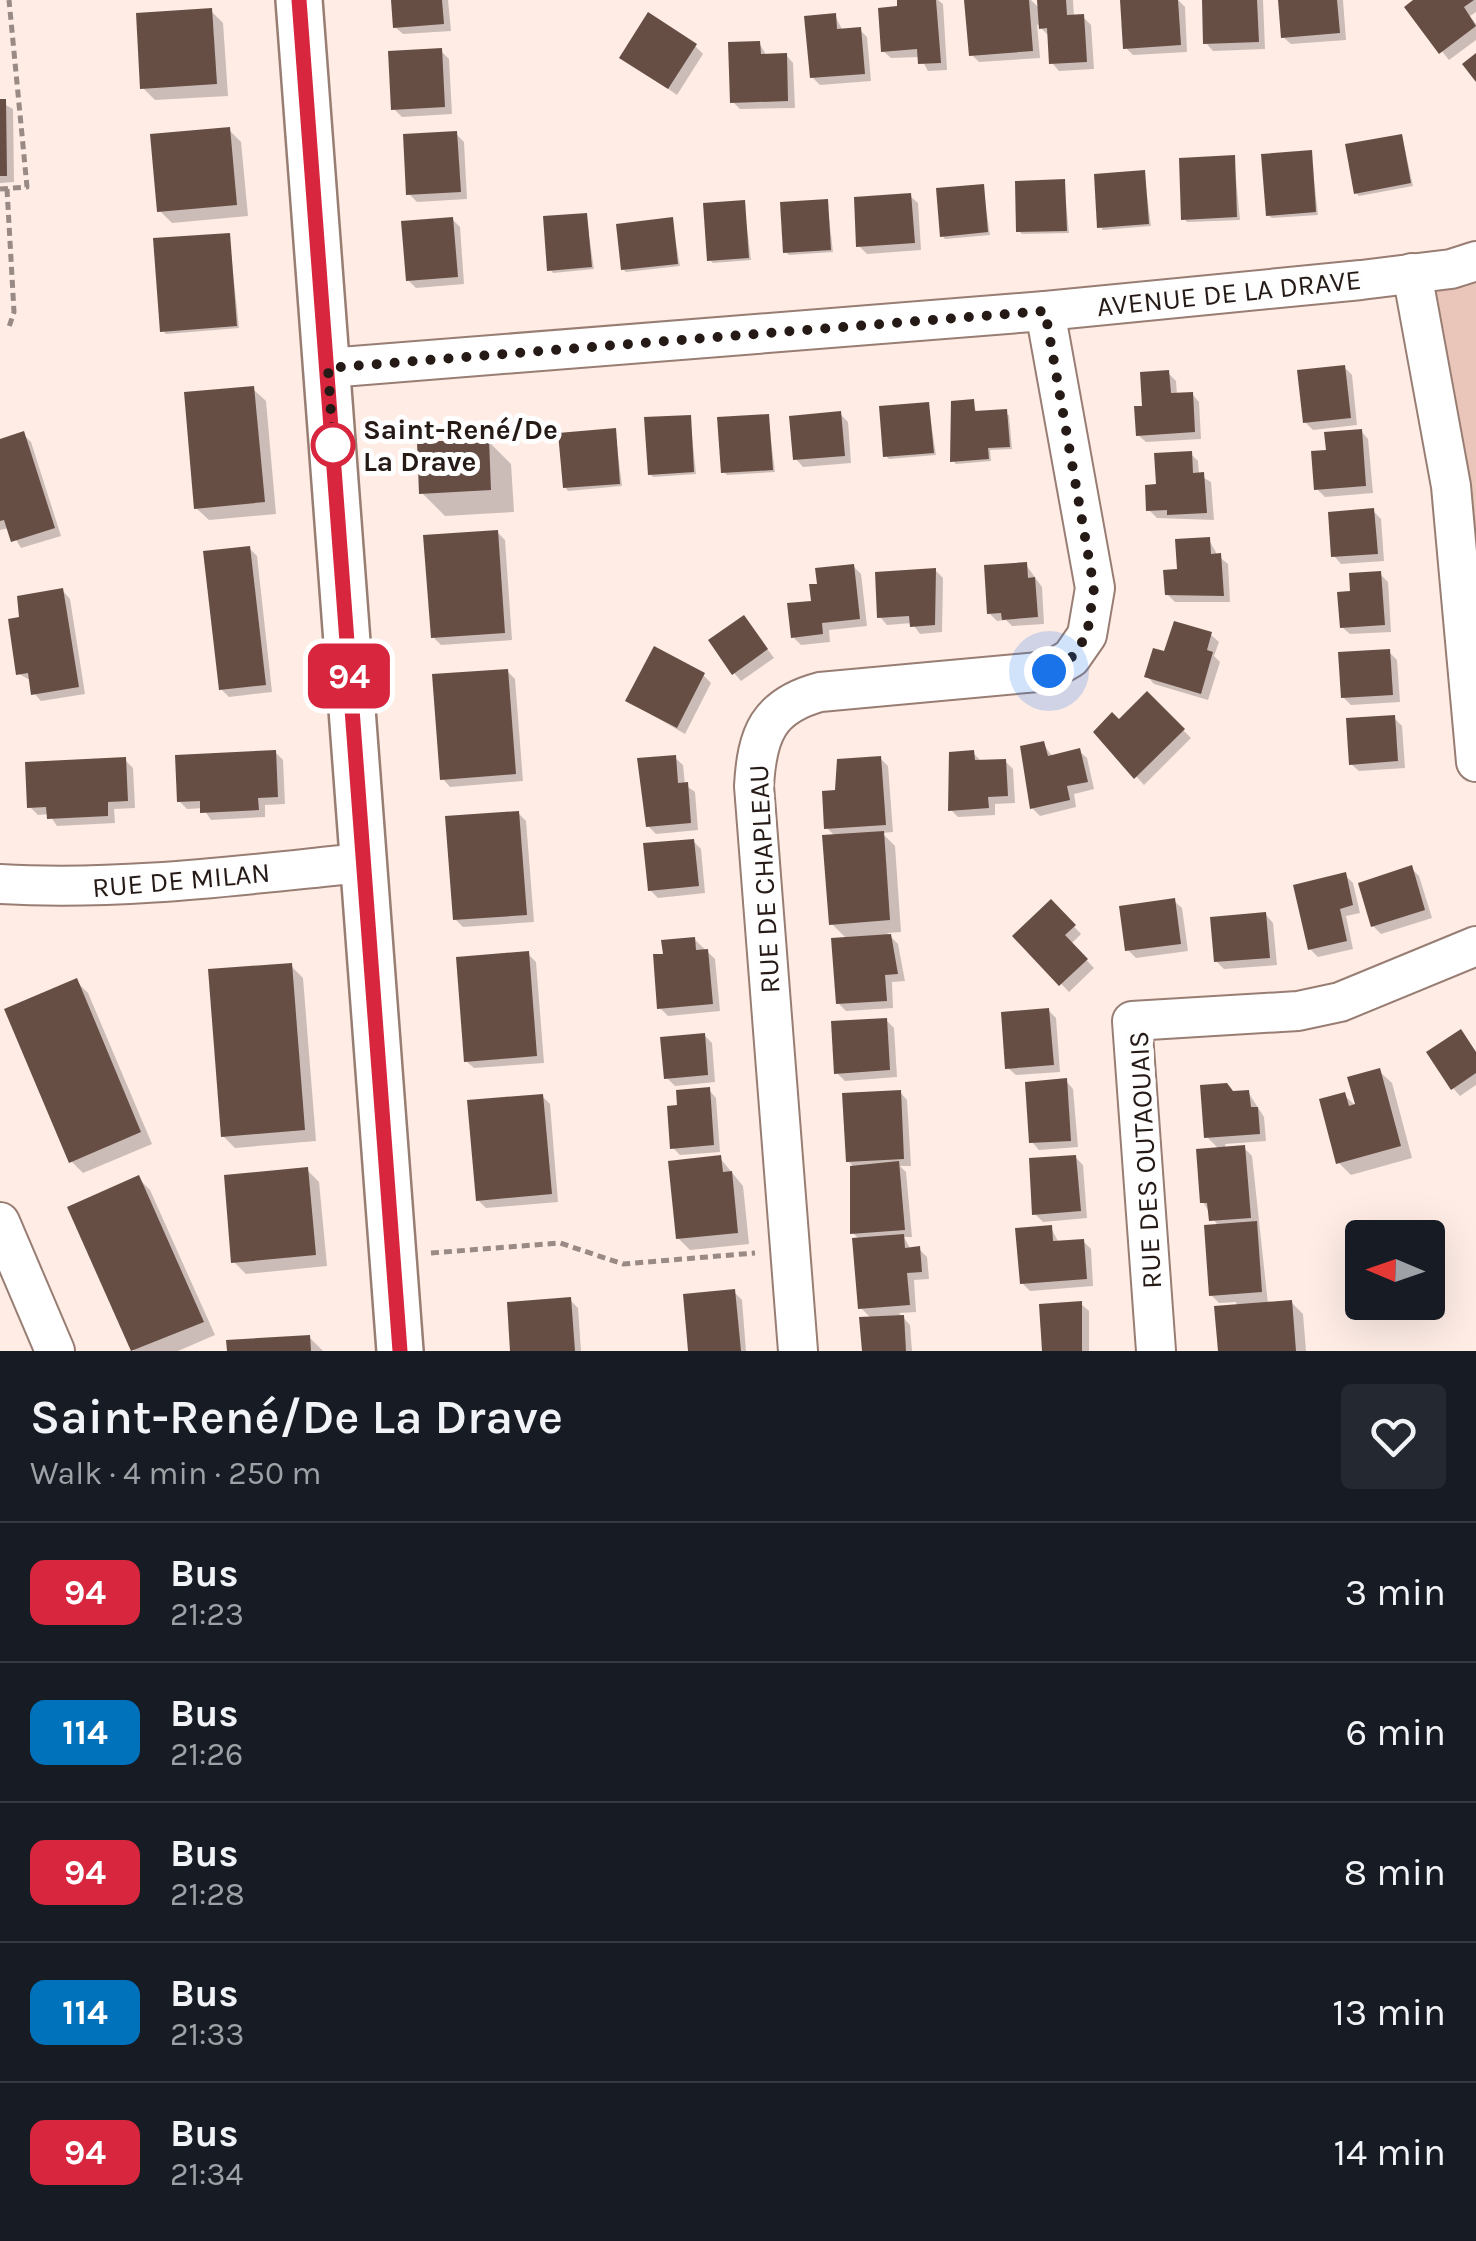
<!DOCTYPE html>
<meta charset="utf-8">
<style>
body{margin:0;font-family:Karla,sans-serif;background:#242831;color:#f1f3f6;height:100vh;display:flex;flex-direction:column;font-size:38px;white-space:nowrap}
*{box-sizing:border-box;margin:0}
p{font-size:32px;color:#9ea1a6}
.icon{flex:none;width:55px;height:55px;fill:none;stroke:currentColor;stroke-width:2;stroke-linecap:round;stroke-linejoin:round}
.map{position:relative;height:1351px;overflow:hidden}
.details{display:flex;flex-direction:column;background:#171b24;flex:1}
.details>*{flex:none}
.badge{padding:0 20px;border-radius:15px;font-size:35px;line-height:65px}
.needle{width:65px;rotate:272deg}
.controls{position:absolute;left:1345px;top:1220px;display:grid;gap:20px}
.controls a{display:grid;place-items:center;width:100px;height:100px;border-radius:10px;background:#171b24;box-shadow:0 10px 40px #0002;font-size:50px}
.you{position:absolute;width:50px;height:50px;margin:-25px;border:8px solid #fff;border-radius:50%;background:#1a73e8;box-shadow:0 0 0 15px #1a73e833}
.map>.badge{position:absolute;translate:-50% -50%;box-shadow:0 0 0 5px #fff}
.round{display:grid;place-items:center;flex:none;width:105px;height:105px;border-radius:10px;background:#242831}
.headline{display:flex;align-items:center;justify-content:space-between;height:170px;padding:0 30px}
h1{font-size:48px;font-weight:600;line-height:75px}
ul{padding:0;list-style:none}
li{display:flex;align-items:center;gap:30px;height:140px;padding:0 30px;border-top:2px solid #363941}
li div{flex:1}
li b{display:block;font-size:38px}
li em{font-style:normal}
li .badge{min-width:110px;font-weight:700;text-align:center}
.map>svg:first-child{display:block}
</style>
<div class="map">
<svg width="1476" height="1351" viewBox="0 0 1476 1351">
<rect width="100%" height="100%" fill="#feece5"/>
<!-- green -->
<polygon fill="#e9c6b9" points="1476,261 1476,762 1421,328 1435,271"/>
<!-- shadow -->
<g fill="#0003">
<polygon points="393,0 448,0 451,31 403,34 395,27"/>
<polygon points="899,0 938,0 943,4 947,70 928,71 920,57 891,58 883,51"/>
<polygon points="983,0 1031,0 1040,9 1040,0 1073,0 1074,17 1083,17 1091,25 1094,69 1059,71 1052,63 1050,37 1037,24 1040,58 979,62 971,54"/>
<polygon points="1123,0 1178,0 1185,7 1187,52 1133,55 1125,47"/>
<polygon points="1204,0 1263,0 1265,49 1213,51 1206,43"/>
<polygon points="1281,0 1343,0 1346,40 1291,44 1283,37"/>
<polygon points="1417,0 1476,0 1476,12 1470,16 1476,24 1476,40 1449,60 1407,7"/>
<polygon points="211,11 223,23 228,96 155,100 143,88"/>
<polygon points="835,16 843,31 860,30 867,37 871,81 820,85 812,77"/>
<polygon points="759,43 767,56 786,55 793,63 795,108 740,109 732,101"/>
<polygon points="695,46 703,54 677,95 622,57"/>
<polygon points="441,51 449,59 452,114 402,117 394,109"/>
<polygon points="0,102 13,109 14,182 0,183"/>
<polygon points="229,130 241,142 248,216 172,223 160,211"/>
<polygon points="456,134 464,142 467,199 417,202 409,194"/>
<polygon points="1402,136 1413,186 1359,196 1356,193"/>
<polygon points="1311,152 1318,215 1272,218 1268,215"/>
<polygon points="1234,158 1240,220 1187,222 1184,218"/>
<polygon points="1144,173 1151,226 1103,230 1100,226"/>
<polygon points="1064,182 1069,233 1022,234 1019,231"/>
<polygon points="983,187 990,235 945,239 942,235"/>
<polygon points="910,196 918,203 921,250 867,254 859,246"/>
<polygon points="827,201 833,252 789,255 786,252"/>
<polygon points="744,203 751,260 713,263 710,260"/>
<polygon points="586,215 594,269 553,273 550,269"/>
<polygon points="452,219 460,227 464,284 416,288 408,280"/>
<polygon points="672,220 680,266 626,272 623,269"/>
<polygon points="229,235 239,328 166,334 163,331"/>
<polygon points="1344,367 1352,375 1357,425 1313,430 1305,422"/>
<polygon points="1168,373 1176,381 1177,395 1192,394 1199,402 1201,439 1146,442 1138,435 1145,408"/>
<polygon points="253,389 266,401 276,514 209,520 196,508"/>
<polygon points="973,402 977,414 1009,415 1012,449 990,450 991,461 956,464 953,461"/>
<polygon points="928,404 936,455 889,459 886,456"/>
<polygon points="840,414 848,422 851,463 803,467 796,459"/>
<polygon points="768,416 775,472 727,475 724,472"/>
<polygon points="690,417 696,474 653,477 650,474"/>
<polygon points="615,430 622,486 568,491 565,487"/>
<polygon points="1361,431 1368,439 1373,493 1325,497 1317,489 1328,452"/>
<polygon points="23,434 31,442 61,536 21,548 9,528 0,530 0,441"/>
<polygon points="488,441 511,464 514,512 445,516 422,493"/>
<polygon points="1191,454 1198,461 1199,475 1211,482 1214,520 1157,518 1149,510 1159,487"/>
<polygon points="1373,511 1381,519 1384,561 1341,564 1334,556"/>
<polygon points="497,532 505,540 512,640 441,645 433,637"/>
<polygon points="1209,540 1218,556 1228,564 1230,602 1175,602 1167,594 1179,571"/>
<polygon points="249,548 257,556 272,692 229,697 221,689"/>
<polygon points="1026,565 1042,587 1044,624 1012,626 1006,620 997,621 989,613"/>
<polygon points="853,566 861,574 867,626 829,630 830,642 801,645 793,637 814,603"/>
<polygon points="935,570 943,578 942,632 920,634 912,623 887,625 880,617"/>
<polygon points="1380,574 1388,582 1391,632 1350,634 1342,627"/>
<polygon points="63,591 70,599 85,694 41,701 34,693 32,681 19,674 22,619"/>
<polygon points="744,618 774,658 741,681 734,673"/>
<polygon points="1211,635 1219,642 1214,656 1220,662 1208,700 1154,684 1147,676 1166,655"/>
<polygon points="1389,652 1397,660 1400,702 1351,705 1343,697"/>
<polygon points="507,671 515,679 523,781 450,787 443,779"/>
<polygon points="703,675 711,683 685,734 628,701"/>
<polygon points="1147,694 1191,738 1144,785 1096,732 1119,722"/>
<polygon points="1394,718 1402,726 1405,768 1359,771 1351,764"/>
<polygon points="1043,744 1053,757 1079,751 1087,758 1094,789 1074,794 1076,807 1040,816 1032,808"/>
<polygon points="275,752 283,760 285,804 265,805 265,817 211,820 203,808 187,809 179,801"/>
<polygon points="973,753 981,761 1005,761 1013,769 1015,803 995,804 995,815 958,817 951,810"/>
<polygon points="675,758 683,765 685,785 695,792 698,830 656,834 648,826"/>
<polygon points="880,758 888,766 893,832 882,833 895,846 901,932 887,933 898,944 905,981 892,982 893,1008 846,1011 838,1003 847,939 832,924 836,837 827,828 837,793"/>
<polygon points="125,760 133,768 135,808 114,809 115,823 57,826 49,814 38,815 30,807"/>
<polygon points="518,813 526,821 534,922 463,927 455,919"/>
<polygon points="693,841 701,849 705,893 658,898 650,890"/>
<polygon points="1411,868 1419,876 1432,918 1381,934 1373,926"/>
<polygon points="1345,875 1353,883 1360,913 1346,916 1353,949 1318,957 1310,949"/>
<polygon points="1174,901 1182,908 1188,951 1136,958 1128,950"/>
<polygon points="1051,902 1081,934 1071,944 1094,968 1069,992 1015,936"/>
<polygon points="1266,915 1273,923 1277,965 1224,969 1216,961"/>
<polygon points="694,939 715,959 720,1011 668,1016 660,1008 665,956"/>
<polygon points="528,954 536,962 544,1063 474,1068 466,1061"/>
<polygon points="291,966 303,978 316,1141 235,1148 223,1136"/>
<polygon points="76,981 88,993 152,1144 83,1173 71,1161"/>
<polygon points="1048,1010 1056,1018 1060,1072 1016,1075 1008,1068"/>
<polygon points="886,1020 894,1028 897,1077 845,1081 837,1073"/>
<polygon points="1460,1032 1476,1052 1476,1085 1460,1096 1453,1088"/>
<polygon points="704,1035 712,1043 715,1082 675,1086 667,1078"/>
<polygon points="1379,1071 1392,1083 1412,1158 1351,1175 1339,1163 1344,1095 1358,1108"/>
<polygon points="1066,1081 1073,1089 1078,1147 1039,1150 1032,1142"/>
<polygon points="709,1090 716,1098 720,1152 680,1155 673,1148 680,1108"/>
<polygon points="900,1092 907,1100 911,1166 900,1166 906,1172 912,1237 904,1237 911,1250 919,1249 927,1257 929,1279 914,1280 916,1312 899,1313 910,1325 912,1351 865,1351 872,1319 861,1308 860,1240 853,1233 852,1165 848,1161"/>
<polygon points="1248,1092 1264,1117 1266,1141 1225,1144 1226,1149 1244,1148 1252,1156 1268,1304 1291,1302 1303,1314 1306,1351 1220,1351 1237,1306 1236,1302 1219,1303 1211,1295 1218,1226 1203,1202 1219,1149 1207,1137 1234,1093"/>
<polygon points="542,1096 550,1104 558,1202 486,1208 478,1200"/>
<polygon points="1075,1157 1083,1165 1087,1218 1043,1222 1035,1214"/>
<polygon points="720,1158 743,1186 749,1244 690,1250 678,1238"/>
<polygon points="307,1170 319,1182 327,1266 246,1274 234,1262"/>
<polygon points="138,1178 150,1190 215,1335 178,1351 134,1351 70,1208"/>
<polygon points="1051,1228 1059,1243 1083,1241 1091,1249 1093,1286 1030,1291 1022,1283"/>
<polygon points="734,1292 742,1300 746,1351 691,1351"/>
<polygon points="570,1300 578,1308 581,1351 513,1351"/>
<polygon points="1081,1304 1089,1311 1089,1351 1045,1351"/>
<polygon points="309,1337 323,1351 229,1351"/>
</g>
<!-- building -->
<g fill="#674e45">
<polygon points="391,0 442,0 444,24 393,28"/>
<polygon points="897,0 936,0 941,63 918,64 917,49 881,52 878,8 897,6"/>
<polygon points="964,0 1029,0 1033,51 969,56"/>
<polygon points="1037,0 1066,0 1067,15 1084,14 1087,62 1049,64 1047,28 1039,29"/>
<polygon points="1120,0 1178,0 1181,45 1123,49"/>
<polygon points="1202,0 1257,0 1259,42 1203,44"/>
<polygon points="1278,0 1337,0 1340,33 1281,38"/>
<polygon points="1413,0 1474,0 1464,7 1476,26 1439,54 1404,7"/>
<polygon points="212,8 217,84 140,89 136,13"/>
<polygon points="648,12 697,44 668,89 619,58"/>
<polygon points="836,13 837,29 861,27 865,74 810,78 804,16"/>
<polygon points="760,41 761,54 787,53 788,101 730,103 728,42"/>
<polygon points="442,48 445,107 391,110 388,51"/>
<polygon points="1476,53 1476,82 1462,64"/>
<polygon points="0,99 6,99 7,176 0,176"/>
<polygon points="230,127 237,205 157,212 150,134"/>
<polygon points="457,131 461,192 406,195 403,134"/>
<polygon points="1402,134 1411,183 1354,194 1345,144"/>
<polygon points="1312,150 1316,212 1266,216 1261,154"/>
<polygon points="1235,155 1237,217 1181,220 1179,158"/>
<polygon points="1145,170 1149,224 1097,228 1094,174"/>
<polygon points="1065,179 1067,231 1016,232 1015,181"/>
<polygon points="984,184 988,232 940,237 936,188"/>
<polygon points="911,193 915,243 856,247 854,197"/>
<polygon points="828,199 831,250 783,253 780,202"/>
<polygon points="745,200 749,258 707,261 703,203"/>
<polygon points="587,213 592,267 547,271 543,216"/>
<polygon points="453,217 458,277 406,281 401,221"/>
<polygon points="673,217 678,264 621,270 616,224"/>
<polygon points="230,233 237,326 160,332 153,238"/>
<polygon points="1345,365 1351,418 1303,423 1297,370"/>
<polygon points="1169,370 1171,393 1193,392 1195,432 1136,436 1134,406 1142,406 1140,372"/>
<polygon points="254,386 265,502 194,509 184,392"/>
<polygon points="974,399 975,411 1007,409 1010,447 988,448 989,459 950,462 951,401"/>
<polygon points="929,402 934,453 883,457 879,406"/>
<polygon points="841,411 845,456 793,460 789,416"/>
<polygon points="769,414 773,470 721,473 717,417"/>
<polygon points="691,415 694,472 648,475 644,417"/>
<polygon points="616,428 620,484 563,488 558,433"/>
<polygon points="1362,429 1366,486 1314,490 1311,451 1326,450 1324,432"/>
<polygon points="24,431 55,528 11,542 4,520 0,521 0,439"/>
<polygon points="489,439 491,490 419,494 417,442"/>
<polygon points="1192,451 1193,473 1204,472 1207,513 1167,515 1167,510 1146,511 1145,485 1156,484 1154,453"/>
<polygon points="1374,508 1378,554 1331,557 1328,512"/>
<polygon points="498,530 505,633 431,638 423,535"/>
<polygon points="1210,537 1211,554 1221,553 1224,596 1165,595 1163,570 1177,569 1175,539"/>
<polygon points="250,546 266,685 219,690 203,551"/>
<polygon points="1027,562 1028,578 1035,577 1038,617 1002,620 1001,613 987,614 984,565"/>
<polygon points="854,564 860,619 822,623 823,634 791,638 787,603 811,601 809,584 817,584 815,568"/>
<polygon points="936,568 935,625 910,627 909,616 877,618 875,572"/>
<polygon points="1381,571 1385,625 1340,628 1337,592 1350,591 1349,573"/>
<polygon points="63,588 79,687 31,695 28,673 16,675 8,619 19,617 17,596"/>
<polygon points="744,615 768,649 732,675 708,640"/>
<polygon points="1174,621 1212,632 1207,650 1213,652 1201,694 1144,677 1153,648 1164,651"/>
<polygon points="654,646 705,673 677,728 625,701"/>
<polygon points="1390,649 1393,695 1341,698 1338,652"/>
<polygon points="508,669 516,774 440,780 432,674"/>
<polygon points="1147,691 1185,729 1134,779 1093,732 1112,712 1119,719"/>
<polygon points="1395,715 1398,761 1349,765 1346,718"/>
<polygon points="1044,741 1048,756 1080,748 1088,782 1067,786 1070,800 1030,809 1020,746"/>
<polygon points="276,750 278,797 258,798 259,810 200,813 200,801 177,802 175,755"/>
<polygon points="974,750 975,760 1006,759 1008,796 988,797 989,808 948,811 949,752"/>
<polygon points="676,755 678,783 688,782 691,823 646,827 637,758"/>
<polygon points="881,756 886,825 824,829 822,791 835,790 837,759"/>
<polygon points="126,757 128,801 108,802 108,816 47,819 46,807 27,808 25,762"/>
<polygon points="519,811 527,915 453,920 445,816"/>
<polygon points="884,831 890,920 829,925 822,835"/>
<polygon points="694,839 699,886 648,891 643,843"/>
<polygon points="1412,865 1425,910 1371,927 1358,883"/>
<polygon points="1346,872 1353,905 1340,909 1347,941 1308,950 1293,885"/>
<polygon points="1175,898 1181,944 1125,951 1119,906"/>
<polygon points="1051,899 1076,925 1065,935 1088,959 1059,986 1012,936"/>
<polygon points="1266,912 1270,958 1214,962 1210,917"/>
<polygon points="891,934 898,974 885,975 887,1001 836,1004 831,938"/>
<polygon points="695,937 696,950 708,949 713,1004 657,1009 653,954 663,954 661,940"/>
<polygon points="529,951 537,1056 464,1062 456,957"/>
<polygon points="292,963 305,1130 221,1137 208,969"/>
<polygon points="77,978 141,1132 69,1163 4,1009"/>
<polygon points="1049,1008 1054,1065 1005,1069 1001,1012"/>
<polygon points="887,1018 890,1070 834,1074 831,1021"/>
<polygon points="1461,1029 1476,1052 1476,1073 1451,1090 1426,1052"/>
<polygon points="705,1033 708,1075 664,1079 660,1037"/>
<polygon points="1380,1068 1401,1146 1336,1164 1319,1099 1345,1092 1349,1106 1355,1104 1347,1077"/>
<polygon points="1067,1078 1071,1141 1029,1143 1025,1082"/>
<polygon points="1227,1083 1233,1091 1249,1090 1251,1107 1258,1107 1260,1134 1204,1138 1200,1085"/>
<polygon points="710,1087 714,1145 670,1149 667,1106 677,1105 676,1090"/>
<polygon points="901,1090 904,1159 846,1162 842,1093"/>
<polygon points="543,1094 552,1194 476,1201 467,1100"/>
<polygon points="1245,1145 1251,1218 1209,1221 1207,1203 1200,1203 1196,1149"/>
<polygon points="721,1155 723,1172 732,1171 738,1233 676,1239 668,1161"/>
<polygon points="1076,1155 1081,1211 1032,1215 1029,1158"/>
<polygon points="899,1161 905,1230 850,1234 850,1166"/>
<polygon points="308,1167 316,1255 231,1263 224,1175"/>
<polygon points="139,1175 204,1322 131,1351 67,1207"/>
<polygon points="1257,1221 1262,1292 1209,1296 1204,1225"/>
<polygon points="1052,1225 1053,1241 1084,1239 1087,1279 1020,1284 1015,1228"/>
<polygon points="904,1234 905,1248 920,1246 922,1272 907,1273 910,1305 858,1309 852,1238"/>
<polygon points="735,1289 741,1351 688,1351 683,1294"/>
<polygon points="571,1297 575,1351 510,1351 507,1302"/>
<polygon points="1292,1300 1296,1351 1218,1351 1214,1306"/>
<polygon points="1082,1301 1082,1351 1042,1351 1039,1304"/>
<polygon points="904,1315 906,1351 862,1351 859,1317"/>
<polygon points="310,1335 311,1351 227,1351 226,1340"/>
</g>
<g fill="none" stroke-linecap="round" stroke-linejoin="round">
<defs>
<g id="minor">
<polyline points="1412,273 1451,486 1476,762"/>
<polyline points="328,368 1045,311 1361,280 1451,269 1476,261"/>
<path d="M0,884C121,891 241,875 362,863"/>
<polyline points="0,1222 55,1351"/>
<path d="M798,1351L754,786C757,734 768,706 820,692L1049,671L1071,658L1087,635L1095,588L1045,311"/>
<polyline points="1156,1351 1132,1021 1298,1011 1340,1002 1476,946"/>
</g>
<polyline id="tertiary" points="299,0 400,1351"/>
</defs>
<!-- minor casing -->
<use href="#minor" stroke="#987d73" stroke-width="42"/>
<!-- tertiary casing -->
<use href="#tertiary" stroke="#987d73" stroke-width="50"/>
<!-- path -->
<g stroke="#998a85" stroke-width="5" stroke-dasharray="8 5" stroke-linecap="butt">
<polyline points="0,189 27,187 9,0"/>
<polyline points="7,189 14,312 8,330"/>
<polyline points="431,1253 560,1243 623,1264 755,1253"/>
</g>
<!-- minor -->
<use href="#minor" stroke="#fff" stroke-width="38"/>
<!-- tertiary -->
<use href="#tertiary" stroke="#fff" stroke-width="45"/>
</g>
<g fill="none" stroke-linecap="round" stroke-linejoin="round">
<defs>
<polyline id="line" points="299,0 400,1351"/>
</defs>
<!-- line casing -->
<use href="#line" stroke="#fff" stroke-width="22"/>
<!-- line -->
<use href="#line" stroke="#d7263d" stroke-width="15"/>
<!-- walk -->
<polyline stroke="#251a16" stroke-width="10" stroke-dasharray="0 18" points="333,445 328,368 1045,311 1094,588 1087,635 1071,658 1049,671"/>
</g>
<!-- markers -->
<circle fill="#fff" stroke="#d7263d" stroke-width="5" cx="333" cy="445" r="20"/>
<g text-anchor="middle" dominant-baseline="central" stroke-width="10" stroke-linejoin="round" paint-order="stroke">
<!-- street labels -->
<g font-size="28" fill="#251a16" stroke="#fefefe">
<text transform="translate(1229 293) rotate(-6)">AVENUE DE LA DRAVE</text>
<text transform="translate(764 879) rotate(-93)">RUE DE CHAPLEAU</text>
<text transform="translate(181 880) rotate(-5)">RUE DE MILAN</text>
<text transform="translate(1145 1160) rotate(-93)">RUE DES OUTAOUAIS</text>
</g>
<!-- stop labels -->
<g font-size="28" font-weight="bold" fill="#251a16" stroke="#fefefe" text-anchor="start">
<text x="363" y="429">Saint-René/De<tspan x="363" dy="32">La Drave</tspan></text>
</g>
</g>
</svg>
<div class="controls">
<a><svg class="needle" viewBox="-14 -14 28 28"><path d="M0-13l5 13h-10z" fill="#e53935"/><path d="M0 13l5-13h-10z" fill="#9ea1a6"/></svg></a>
</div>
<div class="you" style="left:1049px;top:671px"></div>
<b class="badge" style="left:349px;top:676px;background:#d7263d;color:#fff">94</b>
</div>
<section class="details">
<div class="headline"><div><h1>Saint-René/De La Drave</h1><p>Walk · 4 min · 250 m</p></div><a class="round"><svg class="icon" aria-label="heart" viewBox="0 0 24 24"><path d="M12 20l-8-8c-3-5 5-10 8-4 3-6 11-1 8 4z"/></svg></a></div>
<ul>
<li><span class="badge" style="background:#d7263d;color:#fff">94</span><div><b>Bus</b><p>21:23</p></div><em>3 min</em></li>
<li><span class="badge" style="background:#0072bc;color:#fff">114</span><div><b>Bus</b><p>21:26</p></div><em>6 min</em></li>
<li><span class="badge" style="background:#d7263d;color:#fff">94</span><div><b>Bus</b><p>21:28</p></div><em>8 min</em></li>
<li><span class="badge" style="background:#0072bc;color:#fff">114</span><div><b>Bus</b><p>21:33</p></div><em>13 min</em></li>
<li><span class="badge" style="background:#d7263d;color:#fff">94</span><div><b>Bus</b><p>21:34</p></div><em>14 min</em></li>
</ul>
</section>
